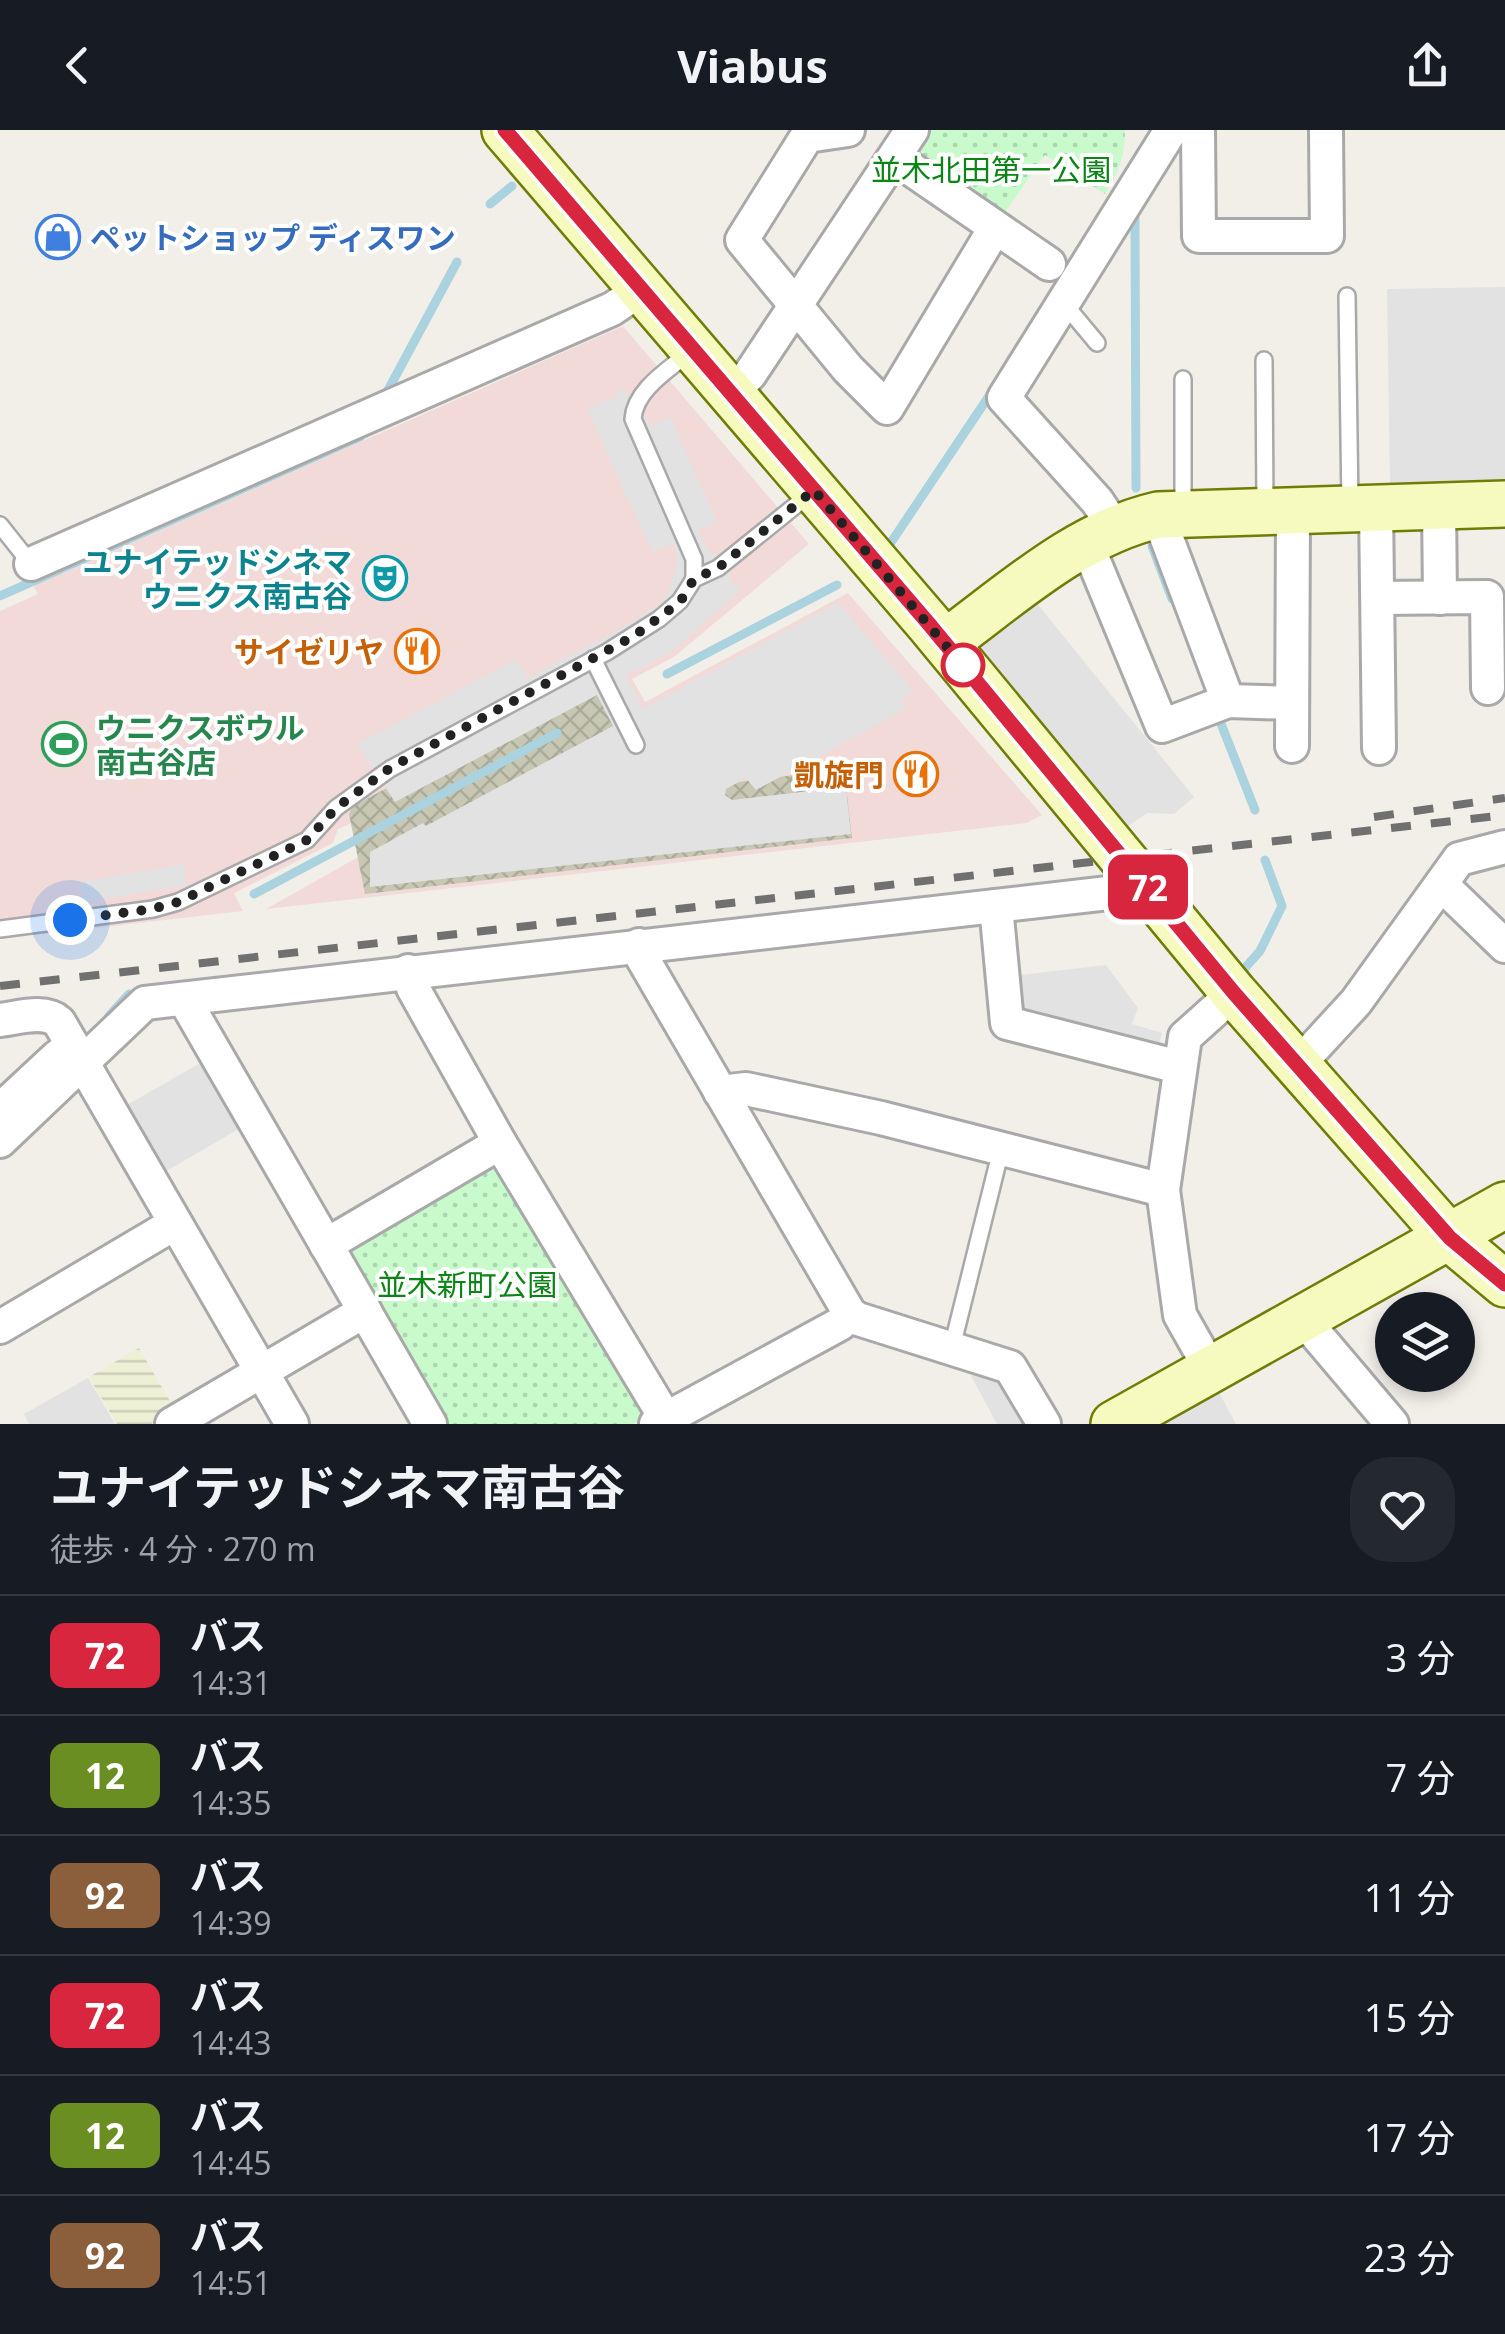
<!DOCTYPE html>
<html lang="ja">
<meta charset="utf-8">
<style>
body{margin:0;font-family:"Open Sans","Noto Sans JP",sans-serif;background:#242831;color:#f1f3f6;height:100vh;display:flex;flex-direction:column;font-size:38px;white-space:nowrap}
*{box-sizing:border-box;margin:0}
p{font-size:32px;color:#9ea1a6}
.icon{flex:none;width:55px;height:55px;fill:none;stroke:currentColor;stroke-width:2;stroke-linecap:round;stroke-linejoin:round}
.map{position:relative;height:1294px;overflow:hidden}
.sheet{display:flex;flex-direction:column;background:#171b24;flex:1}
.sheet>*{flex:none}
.badge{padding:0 20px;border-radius:15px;font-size:35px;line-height:65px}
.tools{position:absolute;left:1375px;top:1162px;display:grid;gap:20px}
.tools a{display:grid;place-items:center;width:100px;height:100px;border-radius:50%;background:#171b24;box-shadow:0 5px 15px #0003;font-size:50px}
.you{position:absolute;width:50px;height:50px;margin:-25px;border:8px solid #fff;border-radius:50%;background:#1a73e8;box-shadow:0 0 0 15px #1a73e833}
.map>.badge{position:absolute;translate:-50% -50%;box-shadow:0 0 0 5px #fff}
.round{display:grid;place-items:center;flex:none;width:105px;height:105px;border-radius:40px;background:#242831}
.head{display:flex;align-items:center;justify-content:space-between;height:170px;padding:0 50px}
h1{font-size:48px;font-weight:700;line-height:75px}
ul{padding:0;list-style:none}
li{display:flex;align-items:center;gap:30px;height:120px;padding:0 50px;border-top:2px solid #363941}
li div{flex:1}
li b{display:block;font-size:38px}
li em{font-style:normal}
li .badge{min-width:110px;font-weight:700;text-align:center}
header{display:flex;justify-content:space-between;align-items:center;height:130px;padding:0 50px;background:#171b24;font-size:45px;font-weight:700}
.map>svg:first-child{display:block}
</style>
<header><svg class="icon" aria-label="back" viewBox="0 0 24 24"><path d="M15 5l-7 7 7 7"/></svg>Viabus<svg class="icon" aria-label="share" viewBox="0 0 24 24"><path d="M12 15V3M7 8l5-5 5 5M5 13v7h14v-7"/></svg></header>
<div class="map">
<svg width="1505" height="1294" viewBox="0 0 1505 1294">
<defs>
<pattern id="construction-cross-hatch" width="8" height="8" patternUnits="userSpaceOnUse" patternTransform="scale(2.5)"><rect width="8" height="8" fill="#c7c7b4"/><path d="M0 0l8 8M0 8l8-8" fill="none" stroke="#abab9a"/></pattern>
<pattern id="farmland-rules" width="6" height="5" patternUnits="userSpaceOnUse" patternTransform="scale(2.5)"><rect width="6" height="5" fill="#eef0d5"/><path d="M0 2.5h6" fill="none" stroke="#ccceb7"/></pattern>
<pattern id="park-dots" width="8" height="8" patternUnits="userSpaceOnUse" patternTransform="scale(2.5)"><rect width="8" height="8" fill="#c8facc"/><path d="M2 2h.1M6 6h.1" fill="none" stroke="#acd6af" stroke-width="1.8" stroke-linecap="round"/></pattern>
</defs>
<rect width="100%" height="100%" fill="#f2efe9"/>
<!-- commercial -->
<polygon fill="#f2dad9" points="623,196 809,414 674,527 632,549 645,572 848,463 1042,685 1027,693 266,779 367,722 357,691 338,699 333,713 234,763 243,781 0,809 0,481 38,464 33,455 37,453 33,445 58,434 62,444"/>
<!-- construction -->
<polygon fill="url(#construction-cross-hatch)" points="588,547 697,657 844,639 852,708 365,764 349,684 352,677"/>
<!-- farmland -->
<polygon fill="url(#farmland-rules)" points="139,1218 175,1280 151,1294 117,1294 89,1247"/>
<!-- park -->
<g fill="url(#park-dots)">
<path d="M927,0H1125C1125,27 1119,41 1105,64L1045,25L1001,88L914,21Z"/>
<polygon points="490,1032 502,1035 642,1277 640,1290 632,1294 445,1294 348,1127 348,1115"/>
</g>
<!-- parking -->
<g fill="#e2e2e2">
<polygon points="1505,157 1505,355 1390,355 1387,159"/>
<polygon points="623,258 651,296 670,287 717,392 698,400 709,422 715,424 732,443 729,447 740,461 669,523 625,546 643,579 838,473 913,560 900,571 906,579 756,660 746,648 726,659 725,665 732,670 810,661 809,643 844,639 851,704 370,757 370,722 423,693 426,696 613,596 597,565 395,672 357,614 517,529 527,548 635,491 659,474 670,460 678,428 674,414 652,422 587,279 615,267"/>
<polygon points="1035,471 1194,667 1174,684 1147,683 1126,698 980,525 980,512"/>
<polygon points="183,734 187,755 84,772 81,752"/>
<polygon points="1106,835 1138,878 1132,894 1162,903 1157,923 1022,887 1012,846"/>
<polygon points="204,931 242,997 163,1043 125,976"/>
<polygon points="981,1241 998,1244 1031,1294 997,1294 971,1246"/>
<polygon points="88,1248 115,1294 29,1294 24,1284"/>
<polygon points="1217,1259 1236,1294 1166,1294 1163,1289"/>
</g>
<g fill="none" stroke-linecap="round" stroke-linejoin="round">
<!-- stream -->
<g stroke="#aad3df" stroke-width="9">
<polyline points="490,74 512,56"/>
<polyline points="1135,88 1136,358"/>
<polyline points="387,262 457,132"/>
<polyline points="1152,416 1172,469"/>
<polyline points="888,417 995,257"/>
<polyline points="0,466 360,307"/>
<polyline points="667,544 837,455"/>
<polyline points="1216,581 1255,680"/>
<polyline points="254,764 557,603"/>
<polyline points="1244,839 1260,821 1282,776 1265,730"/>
<polyline points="109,886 129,864"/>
</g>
<defs>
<g id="lane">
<polyline points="1347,166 1350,377"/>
<polyline points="1061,176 1072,183 1097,213"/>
<path d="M691,221C670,239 635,259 633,289L694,429V449"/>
<polyline points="1264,230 1265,378"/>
<polyline points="1183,380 1183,249"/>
<polyline points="0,395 31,434"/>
<polyline points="593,529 636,615"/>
<polyline points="0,799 153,779 178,772 307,710 336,678 390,639 607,522 659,489 680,471 694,449 718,438 811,363"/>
<polyline points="952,1217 1001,1020"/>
</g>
<g id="street">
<polyline points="848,0 807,6 742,110 848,239 887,278 995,98"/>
<polyline points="1198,0 1199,106 1327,106 1326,0"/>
<polyline points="895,28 1049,134"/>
<polyline points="732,263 750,244 912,0"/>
<polyline points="1439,375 1440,468"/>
<polyline points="1376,376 1379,618"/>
<polyline points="1158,385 1228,571"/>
<polyline points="1115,398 1097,371 1004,268 1171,0"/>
<polyline points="1086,412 1162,596 1228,571 1292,573"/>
<polyline points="31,434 612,179 642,159"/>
<polyline points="1378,468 1487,467 1488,558"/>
<polyline points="1292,616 1293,381"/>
<polyline points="1442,755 1505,816"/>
<polyline points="996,776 1007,893 1179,937"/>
<polyline points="639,815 643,829 850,1184 858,1189 1010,1237 1044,1294"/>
<polyline points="408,841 413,858 500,1013 666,1289"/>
<polyline points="184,869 430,1294"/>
<path d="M0,890C18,888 44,879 59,892L292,1294"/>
<polyline points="1298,935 1356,872 1459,729 1505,717"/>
<polyline points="720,962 746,959 881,988 1163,1060"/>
<polyline points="0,980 57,927 72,916"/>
<polyline points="0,1011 145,873 1117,762 1147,756"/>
<polyline points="326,1115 500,1013"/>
<polyline points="1303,1189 1392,1294"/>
<polyline points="0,1197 174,1094"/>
<polyline points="1211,1240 1180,1185 1163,1060 1185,907 1234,863"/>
<polyline points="172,1294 365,1181"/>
<polyline points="656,1294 840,1194 850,1184"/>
</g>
<g id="secondary">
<polyline points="505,0 929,494 1234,863 1450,1108 1505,1154"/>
<path d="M945,513C1011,465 1076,404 1158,385L1505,374"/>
<polyline points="1114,1294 1505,1075"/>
</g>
</defs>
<!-- lane casing -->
<use href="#lane" stroke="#a9a9a9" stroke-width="20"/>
<!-- street casing -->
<use href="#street" stroke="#a9a9a9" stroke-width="38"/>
<!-- secondary casing -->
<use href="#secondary" stroke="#707d05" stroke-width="50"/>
<!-- lane -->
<use href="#lane" stroke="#fff" stroke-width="15"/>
<!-- street -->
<use href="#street" stroke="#fff" stroke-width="32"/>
<!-- secondary -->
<use href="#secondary" stroke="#f7fabf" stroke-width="45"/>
<!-- rail -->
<g stroke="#707070" stroke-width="8" stroke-dasharray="20 20" stroke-linecap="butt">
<polyline points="1374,687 1505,668"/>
<polyline points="0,856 1505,685"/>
</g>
</g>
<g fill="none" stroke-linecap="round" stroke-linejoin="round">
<defs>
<polyline id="line" points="505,0 929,494 1234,863 1450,1108 1505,1154"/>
</defs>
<!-- line casing -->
<use href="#line" stroke="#fff" stroke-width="22"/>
<!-- line -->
<use href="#line" stroke="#d7263d" stroke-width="15"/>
<!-- walk -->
<polyline stroke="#222" stroke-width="10" stroke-dasharray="0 18" points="70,790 152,779 178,772 307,710 336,678 390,638 634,506 680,472 694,449 718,438 814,360 970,544 963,535"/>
</g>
<!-- icons -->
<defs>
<symbol id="shop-ring" viewBox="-11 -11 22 22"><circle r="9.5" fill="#fff" stroke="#3f7fe0" stroke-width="1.5"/><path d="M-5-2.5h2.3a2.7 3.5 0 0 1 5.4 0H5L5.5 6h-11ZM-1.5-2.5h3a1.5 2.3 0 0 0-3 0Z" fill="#3f7fe0"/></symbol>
<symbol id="theatre-ring" viewBox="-11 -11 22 22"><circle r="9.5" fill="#fff" stroke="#0f9aa8" stroke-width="1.5"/><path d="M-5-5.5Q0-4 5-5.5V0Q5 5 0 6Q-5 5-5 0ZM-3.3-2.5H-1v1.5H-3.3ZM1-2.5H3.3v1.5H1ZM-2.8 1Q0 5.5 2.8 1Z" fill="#0f9aa8"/></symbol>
<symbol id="restaurant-ring" viewBox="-11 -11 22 22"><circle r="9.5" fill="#fff" stroke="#e8710a" stroke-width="1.5"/><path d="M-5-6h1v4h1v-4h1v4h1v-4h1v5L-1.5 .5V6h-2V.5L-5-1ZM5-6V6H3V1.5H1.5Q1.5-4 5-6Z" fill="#e8710a"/></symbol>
<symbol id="stadium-ring" viewBox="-11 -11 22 22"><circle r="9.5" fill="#fff" stroke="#2e9e5b" stroke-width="1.5"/><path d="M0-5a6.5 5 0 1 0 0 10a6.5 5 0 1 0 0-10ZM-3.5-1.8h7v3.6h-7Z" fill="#2e9e5b"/></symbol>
</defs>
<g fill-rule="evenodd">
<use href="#shop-ring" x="33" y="82" width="50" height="50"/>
<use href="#theatre-ring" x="360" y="423" width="50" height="50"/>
<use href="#restaurant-ring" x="392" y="496" width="50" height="50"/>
<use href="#stadium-ring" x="39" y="589" width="50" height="50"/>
<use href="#restaurant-ring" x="891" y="619" width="50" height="50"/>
</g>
<!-- markers -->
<circle fill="#fff" stroke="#d7263d" stroke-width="5" cx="963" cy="535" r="20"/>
<g text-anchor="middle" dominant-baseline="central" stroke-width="8" stroke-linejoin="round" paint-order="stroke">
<!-- park labels -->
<g font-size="30" fill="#0c8416" stroke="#fff">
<text x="991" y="39">並木北田第一公園</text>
<text x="467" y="1154">並木新町公園</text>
</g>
<!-- shop labels -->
<g font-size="30" font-weight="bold" fill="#366cbe" stroke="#fff" text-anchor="start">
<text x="90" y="107">ペットショップ ディスワン</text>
</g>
<!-- culture labels -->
<g font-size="30" font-weight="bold" fill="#0d838f" stroke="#fff" text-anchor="end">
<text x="352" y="431">ユナイテッドシネマ<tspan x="352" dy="34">ウニクス南古谷</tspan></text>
</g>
<!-- food labels -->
<g font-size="30" font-weight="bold" fill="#c56008" stroke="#fff" text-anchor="end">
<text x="384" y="521">サイゼリヤ</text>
<text x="884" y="644">凱旋門</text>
</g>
<!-- leisure labels -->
<g font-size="30" font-weight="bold" fill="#27864d" stroke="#fff" text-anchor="start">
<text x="96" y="597">ウニクスボウル<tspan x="96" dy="34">南古谷店</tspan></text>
</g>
</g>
</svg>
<div class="tools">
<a><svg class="icon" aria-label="layers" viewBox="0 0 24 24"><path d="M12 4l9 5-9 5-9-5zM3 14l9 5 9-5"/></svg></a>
</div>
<div class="you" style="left:70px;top:790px"></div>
<b class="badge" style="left:1148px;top:757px;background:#d7263d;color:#fff">72</b>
</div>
<section class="sheet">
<div class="head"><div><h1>ユナイテッドシネマ南古谷</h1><p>徒歩 · 4 分 · 270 m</p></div><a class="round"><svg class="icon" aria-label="heart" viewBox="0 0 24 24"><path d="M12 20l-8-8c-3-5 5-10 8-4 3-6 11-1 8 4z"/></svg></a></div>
<ul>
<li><span class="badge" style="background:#d7263d;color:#fff">72</span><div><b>バス</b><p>14:31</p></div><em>3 分</em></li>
<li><span class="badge" style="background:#6b8e23;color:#fff">12</span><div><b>バス</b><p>14:35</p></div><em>7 分</em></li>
<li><span class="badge" style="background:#8b5e3c;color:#fff">92</span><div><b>バス</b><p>14:39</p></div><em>11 分</em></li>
<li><span class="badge" style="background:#d7263d;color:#fff">72</span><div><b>バス</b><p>14:43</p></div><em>15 分</em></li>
<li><span class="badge" style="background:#6b8e23;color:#fff">12</span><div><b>バス</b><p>14:45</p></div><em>17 分</em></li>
<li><span class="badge" style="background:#8b5e3c;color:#fff">92</span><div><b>バス</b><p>14:51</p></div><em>23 分</em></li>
</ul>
</section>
